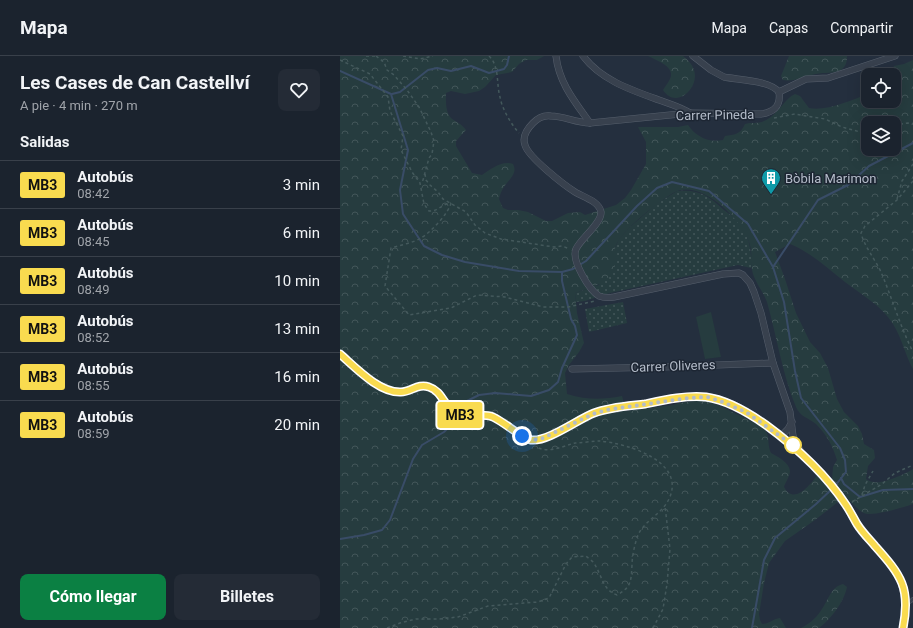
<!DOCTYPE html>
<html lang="es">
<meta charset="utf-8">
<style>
body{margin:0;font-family:Roboto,sans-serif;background:#242b36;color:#f1f3f6;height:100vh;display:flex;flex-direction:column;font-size:15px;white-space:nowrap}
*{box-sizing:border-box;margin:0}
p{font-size:13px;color:#a0a4aa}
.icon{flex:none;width:22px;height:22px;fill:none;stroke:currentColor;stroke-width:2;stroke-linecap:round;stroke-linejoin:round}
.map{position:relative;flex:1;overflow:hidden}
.sheet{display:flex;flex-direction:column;background:#1b232e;width:340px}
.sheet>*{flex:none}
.badge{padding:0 8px;border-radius:3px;font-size:14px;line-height:26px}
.fabs{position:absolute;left:521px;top:12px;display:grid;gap:8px}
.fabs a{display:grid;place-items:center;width:40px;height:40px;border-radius:8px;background:#1b232e;box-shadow:0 4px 16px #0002,0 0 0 1px #39404a;font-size:20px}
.you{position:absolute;width:20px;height:20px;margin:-10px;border:3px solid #fff;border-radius:50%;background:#1a73e8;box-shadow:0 0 0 6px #1a73e833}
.map>.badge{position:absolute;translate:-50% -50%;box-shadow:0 0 0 2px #fff}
h2{padding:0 20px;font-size:15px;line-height:36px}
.round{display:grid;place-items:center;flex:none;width:42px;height:42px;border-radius:8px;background:#242b36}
.headline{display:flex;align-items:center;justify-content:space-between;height:68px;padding:0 20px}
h1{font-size:19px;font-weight:700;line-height:30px}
.cta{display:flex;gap:8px;margin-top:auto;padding:8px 20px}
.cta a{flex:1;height:46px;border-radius:8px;background:#0b8043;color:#fff;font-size:16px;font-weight:700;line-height:46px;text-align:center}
.cta a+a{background:#242b36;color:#f1f3f6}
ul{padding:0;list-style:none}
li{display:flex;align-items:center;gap:12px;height:48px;padding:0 20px;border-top:1px solid #39404a}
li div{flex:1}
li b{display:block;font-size:15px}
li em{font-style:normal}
li .badge{min-width:44px;font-weight:700;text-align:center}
header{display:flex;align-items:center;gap:24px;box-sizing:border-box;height:56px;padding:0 20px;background:#1b232e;border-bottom:1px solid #39404a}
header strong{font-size:19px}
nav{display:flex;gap:22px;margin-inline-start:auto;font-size:14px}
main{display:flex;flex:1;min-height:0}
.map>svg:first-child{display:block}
</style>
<header>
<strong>Mapa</strong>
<nav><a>Mapa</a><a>Capas</a><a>Compartir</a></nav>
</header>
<main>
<section class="sheet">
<div class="headline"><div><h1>Les Cases de Can Castellví</h1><p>A pie · 4 min · 270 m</p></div><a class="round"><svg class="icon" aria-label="heart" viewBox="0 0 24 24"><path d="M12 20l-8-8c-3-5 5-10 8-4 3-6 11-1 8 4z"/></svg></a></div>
<h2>Salidas</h2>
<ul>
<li><span class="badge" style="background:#f9db4f;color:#111">MB3</span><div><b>Autobús</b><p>08:42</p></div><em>3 min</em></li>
<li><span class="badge" style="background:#f9db4f;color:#111">MB3</span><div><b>Autobús</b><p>08:45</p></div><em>6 min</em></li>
<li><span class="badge" style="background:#f9db4f;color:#111">MB3</span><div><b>Autobús</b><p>08:49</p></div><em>10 min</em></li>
<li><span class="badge" style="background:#f9db4f;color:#111">MB3</span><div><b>Autobús</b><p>08:52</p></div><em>13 min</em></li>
<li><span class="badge" style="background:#f9db4f;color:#111">MB3</span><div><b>Autobús</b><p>08:55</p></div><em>16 min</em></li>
<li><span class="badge" style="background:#f9db4f;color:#111">MB3</span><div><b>Autobús</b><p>08:59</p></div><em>20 min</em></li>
</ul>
<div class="cta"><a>Cómo llegar</a><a>Billetes</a></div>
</section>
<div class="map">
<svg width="573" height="572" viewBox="0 0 573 572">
<defs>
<pattern id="green-dots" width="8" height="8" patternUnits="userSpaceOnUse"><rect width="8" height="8" fill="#263c3f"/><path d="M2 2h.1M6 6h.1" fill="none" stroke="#435659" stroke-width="1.8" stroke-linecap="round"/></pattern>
<pattern id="forest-crowns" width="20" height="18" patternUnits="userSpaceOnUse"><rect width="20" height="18" fill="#263c3f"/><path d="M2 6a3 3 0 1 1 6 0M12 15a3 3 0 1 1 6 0" fill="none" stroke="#435659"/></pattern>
</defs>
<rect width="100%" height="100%" fill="#242f3e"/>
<!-- green -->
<g fill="url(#green-dots)">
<path d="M337,135C359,133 368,139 384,154C388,157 392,160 396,163C409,176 412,195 411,212L398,209L270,237L245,245L236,246L235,237L259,229L274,196L275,192L279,183L289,172L315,149Z"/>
<polygon points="283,246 287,267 249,276 245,253"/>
</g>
<!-- forest -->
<g fill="url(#forest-crowns)" fill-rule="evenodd">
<path d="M0,0H204L197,4H186L179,8L172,16L156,19L145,31L139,35L125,38L111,35L106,37C106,45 105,55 111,62C116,66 122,68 126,74L116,85V90L132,117L142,119C151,113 162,104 173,108C178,118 169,123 164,131C161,135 160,139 159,143L163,152L168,154H178L188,156L206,165H212L228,157L240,156L245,159L276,149L285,142L291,134L306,108V86L298,71H338L348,69C356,81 369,87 383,84L385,80C394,79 401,78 405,68C411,66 418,68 424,65C437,60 445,42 455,38L460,40L469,52C485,56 512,44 528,38V45H554V19H552V14L554,10L564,8L573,4V313C565,299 562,282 553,268C541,249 523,240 505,226C487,212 472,197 450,188L435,196L445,223L456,257L470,286L480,297L488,312L497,343L504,356L518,370L522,378L524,388L534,394L535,402L528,410L526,423C528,424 531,426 534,426C544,428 565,418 573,413V448C564,451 532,461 524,457C515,453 499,432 492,424L493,411L497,404C492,388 488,381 476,368C469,362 460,361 456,351C442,317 437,281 427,246C423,235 414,225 412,214C411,210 411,206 411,202C412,194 410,188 407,181C397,160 359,122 333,137C316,148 288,169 277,187C273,194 276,200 275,207C273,228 251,231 235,237L237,257L244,287L239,296L229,309L225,317L227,338C247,344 262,344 282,340L286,355L333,349L339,347L355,345H366L376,348L421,370C432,379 426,386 431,397C438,401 449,406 450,415C450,420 445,427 444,431C454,450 471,428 478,418L498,446L475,464L445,485L429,507L424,527L419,558L420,564L422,568C429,568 433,563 440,562L446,572H0ZM528,67H554V93H528Z"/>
<path d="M308,0H343C348,4 352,8 354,14C360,32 336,54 323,34C326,29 330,25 331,20C333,10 316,4 308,0Z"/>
<path d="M449,0H507C507,6 506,10 501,14C494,18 484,16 476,18C465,20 455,26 443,24L441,20Z"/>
<path d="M503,528L507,531C504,546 491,563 479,572H461C469,568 475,563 480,556C488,546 490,531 503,528Z"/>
</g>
<!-- pitch -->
<polygon fill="#263c3f" points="371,256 381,301 365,303 356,261"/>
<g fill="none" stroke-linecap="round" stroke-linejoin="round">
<!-- stream -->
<g stroke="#394c67" stroke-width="2">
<polyline points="0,15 51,38 68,94 60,134 63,158 84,190 102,199 125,206 179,215 222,216 233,213 246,205 297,150 317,132 332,126 369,135 408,168 433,211 444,246 455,315 461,342 500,392 505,404 506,416 495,430"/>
<polyline points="52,38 60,36 88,14 97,12 111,15 131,10 149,17 164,13 167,9 169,0"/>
<polyline points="433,211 478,144 508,129 529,110 573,87"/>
<polyline points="501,422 504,428 520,441 543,434 573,433"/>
<polyline points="0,483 24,479 42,474 50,464 73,403 82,389 104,376 113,367 120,352 125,346 139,339 155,337 191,340 209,334 218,326 222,312 237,279 235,270 231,263 222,225 222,217"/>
<polyline points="412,572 424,504 435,482 476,448 492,433"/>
</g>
<defs>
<polyline id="service" points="566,548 571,545 573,543"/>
<g id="minor">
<path d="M216,0C219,27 235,46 250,67"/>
<path d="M243,0C261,24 291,34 319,44C330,48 341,51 350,57"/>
<path d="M353,0L371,14L384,21C399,24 429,24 439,36"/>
<path d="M439,36C441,50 434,56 421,58L350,57L250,67C236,67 224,60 211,60C204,59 198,62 193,67C187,73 182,81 185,89C188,101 224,129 235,136C243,141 259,145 261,156C262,167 241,182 236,193C231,204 249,234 259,240C264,242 268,242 274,241L383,218L399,217L403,219L410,227L414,236L421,257L433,307L450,356L453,380L461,396"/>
<polyline points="439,36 466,23 488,22 555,0"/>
<polyline points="232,313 323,311 433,307"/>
<polyline points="441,380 448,373 452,366"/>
</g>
<path id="tertiary" d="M0,298C15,311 40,337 61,336C71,336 78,327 89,331C102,335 104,349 114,356C126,364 140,356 153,361C164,366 182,382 191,384C208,386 237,363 254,357C270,351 288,350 305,348C324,344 346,339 366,341C414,347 480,410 506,448C510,455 513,461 517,468C522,476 529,483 535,490C561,519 570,532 563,572"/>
</defs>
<!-- service casing -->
<use href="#service" stroke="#565f6c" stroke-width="4"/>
<!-- minor casing -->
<use href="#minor" stroke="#565f6c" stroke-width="7"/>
<!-- tertiary casing -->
<use href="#tertiary" stroke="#565f6c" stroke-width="8"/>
<!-- path -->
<g stroke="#44595c" stroke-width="1.5" stroke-dasharray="3 3" stroke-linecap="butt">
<polyline points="26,0 35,0"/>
<polyline points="36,0 44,6 47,14 54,19 67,34 79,51 91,76 94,85 92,98 89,102 83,124 81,127"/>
<polyline points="63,0 80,3 93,0"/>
<path d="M149,0C160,11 156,27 160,41C162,53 171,68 179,77"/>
<path d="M0,4L30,18L48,41L50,55L63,80L61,94L72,116L80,127L84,148L89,155C97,156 102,148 111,147"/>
<polyline points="434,62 455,58 485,63 502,71 520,76 528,75"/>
<polyline points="554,69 568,67 573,68"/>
<polyline points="85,118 86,124 90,129 98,136 103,143 126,156 135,169 145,177 161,183 214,191 222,190 230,193"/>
<path d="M573,125L557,144L525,170L521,177C524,190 535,203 541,216C552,242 560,270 573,296"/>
<polyline points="557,143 562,125 573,108"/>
<path d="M111,147C109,157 90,177 81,182C73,187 60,189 51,192L45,230L69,259L111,252L137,239L165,241L203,251H228L255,245"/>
<polyline points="522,439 525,429 533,415"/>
<polyline points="512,446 542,428 555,417 573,409"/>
<path d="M47,572L60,567L76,563H99L118,561L148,550L198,546L209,542L226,508L232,501L246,500C248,502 251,504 253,506C262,518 262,534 277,539C292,531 291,524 292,509C292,500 295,487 298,479C305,464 322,458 329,443C347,405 286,387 259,385C255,385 239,387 235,387C223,390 208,398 197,391"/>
<polyline points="313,572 323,553 327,528 330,493 325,450"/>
</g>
<!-- service -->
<use href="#service" stroke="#38414e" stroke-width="3"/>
<!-- minor -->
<use href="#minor" stroke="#38414e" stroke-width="6"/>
<!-- tertiary -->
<use href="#tertiary" stroke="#38414e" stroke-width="7"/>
</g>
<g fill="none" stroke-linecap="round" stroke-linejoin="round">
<defs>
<path id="line" d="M0,298C15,311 39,337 61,336C71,336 78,327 89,331C102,335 104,350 114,356C126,364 140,356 153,361C164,366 182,382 191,384C208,386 238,363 254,357C270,351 288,350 305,348C324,344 346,339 366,341C388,344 409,357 426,369C456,391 485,417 506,449C510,455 513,461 517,468C522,476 529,483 535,490C561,519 571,532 563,572"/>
</defs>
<!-- line casing -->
<use href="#line" stroke="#fff" stroke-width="9"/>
<!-- line -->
<use href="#line" stroke="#f9db4f" stroke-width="6"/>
<!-- walk -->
<polyline stroke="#b4bcc9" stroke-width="4" stroke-dasharray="0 7.2" points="182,380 190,384 201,383 253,358 266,354 348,342 367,341 380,345 406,356 454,390 453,389"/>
</g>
<!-- icons -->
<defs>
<symbol id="building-pin" viewBox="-11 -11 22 30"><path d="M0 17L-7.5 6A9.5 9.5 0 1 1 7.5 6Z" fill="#0f9aa8" stroke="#1d2633"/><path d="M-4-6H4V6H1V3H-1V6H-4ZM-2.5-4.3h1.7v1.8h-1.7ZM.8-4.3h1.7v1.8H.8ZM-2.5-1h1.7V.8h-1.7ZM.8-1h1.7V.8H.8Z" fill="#fff"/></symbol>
</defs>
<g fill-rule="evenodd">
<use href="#building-pin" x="420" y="111" width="22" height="30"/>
</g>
<!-- markers -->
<circle fill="#fff" stroke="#f9db4f" stroke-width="2" cx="453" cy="389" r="8"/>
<g text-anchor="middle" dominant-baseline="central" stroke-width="3" stroke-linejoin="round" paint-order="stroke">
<!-- street labels -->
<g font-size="13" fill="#b4bcc9" stroke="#1d2633">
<text transform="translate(375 59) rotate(-1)">Carrer Pineda</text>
<text transform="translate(333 310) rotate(-2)">Carrer Oliveres</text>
</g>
<!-- poi labels -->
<g font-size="13" fill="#b4bcc9" stroke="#1d2633" text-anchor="start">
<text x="445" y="122">Bòbila Marimon</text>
</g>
</g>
</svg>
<div class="fabs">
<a><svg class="icon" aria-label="locate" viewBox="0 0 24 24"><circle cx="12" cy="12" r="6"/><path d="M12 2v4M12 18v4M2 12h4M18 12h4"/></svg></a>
<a><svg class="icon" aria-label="layers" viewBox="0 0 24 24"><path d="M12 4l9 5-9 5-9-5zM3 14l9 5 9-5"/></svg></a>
</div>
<div class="you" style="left:182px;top:380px"></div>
<b class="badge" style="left:120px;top:359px;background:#f9db4f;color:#111">MB3</b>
</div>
</main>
